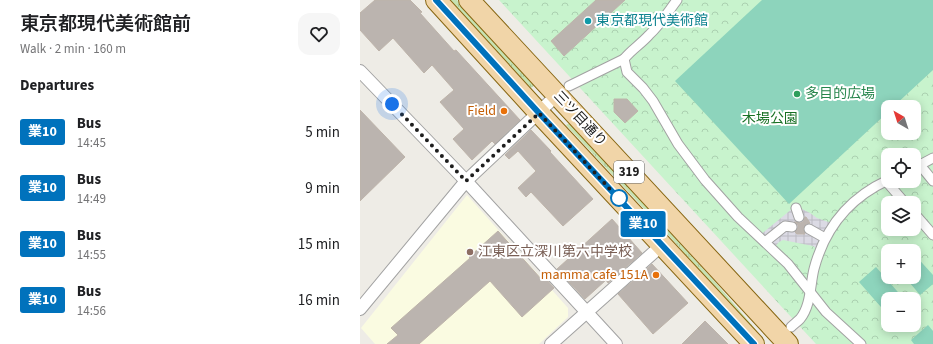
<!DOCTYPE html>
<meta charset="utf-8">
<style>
body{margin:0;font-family:"Source Sans 3","Noto Sans JP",sans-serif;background:#f6f6f6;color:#202124;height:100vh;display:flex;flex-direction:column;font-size:15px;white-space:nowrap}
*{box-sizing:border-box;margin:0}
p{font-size:13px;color:#757577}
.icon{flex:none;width:22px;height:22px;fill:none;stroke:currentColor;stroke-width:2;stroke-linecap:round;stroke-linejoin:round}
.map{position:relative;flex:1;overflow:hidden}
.side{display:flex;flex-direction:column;background:#fff;width:360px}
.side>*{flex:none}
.badge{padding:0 8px;border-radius:3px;font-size:14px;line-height:26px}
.needle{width:26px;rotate:321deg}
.controls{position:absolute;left:521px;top:100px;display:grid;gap:8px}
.controls a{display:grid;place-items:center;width:40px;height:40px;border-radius:8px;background:#fff;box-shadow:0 2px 10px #0003;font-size:20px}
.you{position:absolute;width:20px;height:20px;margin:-10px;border:3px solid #fff;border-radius:50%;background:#1a73e8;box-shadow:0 0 0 6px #1a73e833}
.map>.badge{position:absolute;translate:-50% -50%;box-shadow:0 0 0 2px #fff}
h2{padding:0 20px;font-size:15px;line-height:36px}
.round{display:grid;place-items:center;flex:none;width:42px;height:42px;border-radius:12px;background:#f6f6f6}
.headline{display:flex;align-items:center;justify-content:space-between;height:68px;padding:0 20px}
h1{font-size:19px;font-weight:600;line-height:30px}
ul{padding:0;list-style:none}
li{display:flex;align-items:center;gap:12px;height:56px;padding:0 20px}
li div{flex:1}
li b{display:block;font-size:15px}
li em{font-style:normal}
li .badge{min-width:44px;font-weight:700;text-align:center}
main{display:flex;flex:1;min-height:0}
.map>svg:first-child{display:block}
</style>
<main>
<section class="side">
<div class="headline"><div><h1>東京都現代美術館前</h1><p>Walk · 2 min · 160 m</p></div><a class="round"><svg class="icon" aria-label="heart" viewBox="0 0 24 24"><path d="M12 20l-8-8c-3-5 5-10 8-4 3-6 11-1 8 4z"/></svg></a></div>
<h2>Departures</h2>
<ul>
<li><span class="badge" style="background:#0072bc;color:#fff">業10</span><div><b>Bus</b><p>14:45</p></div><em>5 min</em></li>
<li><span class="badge" style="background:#0072bc;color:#fff">業10</span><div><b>Bus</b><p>14:49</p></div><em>9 min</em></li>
<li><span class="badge" style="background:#0072bc;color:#fff">業10</span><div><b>Bus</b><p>14:55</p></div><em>15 min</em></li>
<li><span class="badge" style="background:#0072bc;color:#fff">業10</span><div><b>Bus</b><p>14:56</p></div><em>16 min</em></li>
</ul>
</section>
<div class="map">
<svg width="573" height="344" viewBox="0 0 573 344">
<defs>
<pattern id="grass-tufts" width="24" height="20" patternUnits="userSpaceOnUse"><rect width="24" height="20" fill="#c7e2b1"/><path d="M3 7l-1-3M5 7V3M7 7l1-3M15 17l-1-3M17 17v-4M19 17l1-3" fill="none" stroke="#aac198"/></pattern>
<pattern id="park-crowns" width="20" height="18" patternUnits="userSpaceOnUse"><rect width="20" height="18" fill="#c8f3cd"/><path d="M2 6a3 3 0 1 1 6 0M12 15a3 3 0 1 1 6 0" fill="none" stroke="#abd0b0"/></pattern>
<pattern id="plaza-grid" width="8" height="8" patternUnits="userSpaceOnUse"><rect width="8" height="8" fill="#dbdae4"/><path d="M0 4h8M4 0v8" fill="none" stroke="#bcbbc3"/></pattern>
</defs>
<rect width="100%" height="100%" fill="#eeece6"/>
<!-- education -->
<polygon fill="#fafbe1" points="107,195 208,308 208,317 179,344 15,344 1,328"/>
<!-- grass -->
<g fill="url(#grass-tufts)">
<polygon points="89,0 97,0 130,38 175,85 171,88"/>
<polygon points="210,123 356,283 397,331 395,333 303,229 206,125"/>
</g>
<!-- park -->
<path fill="url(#park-crowns)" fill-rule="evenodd" d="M139,0H573V344H456ZM528,107H554V133H528ZM528,155H554V181H528ZM528,203H554V229H528ZM528,251H554V277H528ZM528,299H554V325H528Z"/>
<!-- pitch -->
<g fill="#8dd4bc">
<polygon points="402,0 573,0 573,70 533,107 528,107 528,112 429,204 315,81"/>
<polygon points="554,254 573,275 573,284 560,295 545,277 554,277"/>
<polygon points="516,267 544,299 528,299 528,315 499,282"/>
<polygon points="568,325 573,331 573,344 554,344 551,340"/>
</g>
<!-- plaza -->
<polygon fill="url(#plaza-grid)" points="438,207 450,213 457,218 474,224 460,251 453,246 423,240 419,242 413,249 399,236 427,213 433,208"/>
<!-- building -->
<g fill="#bbb4af" stroke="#beb4aa">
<polygon points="15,0 50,0 62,12 60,13 94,51 96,50 160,120 135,144 132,141 112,160 93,139 104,129 80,102 94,90 72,65 64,73 33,38 19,51 0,30 0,13"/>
<polygon points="236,0 265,0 204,56 191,41"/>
<polygon points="254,99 267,99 278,111 265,123 254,112"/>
<polygon points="0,110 45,157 0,201"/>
<polygon points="171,130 191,151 190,152 233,199 203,226 171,192 166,197 158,188 176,171 158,151 149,159 145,155"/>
<polygon points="445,217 446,217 450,223 446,224 444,226 443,229 445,234 437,234 435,232 438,228 438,225 434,222 441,223 444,221"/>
<polygon points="252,219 282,253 248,283 246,280 225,299 197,269"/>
<polygon points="138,231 183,281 186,279 194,288 162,317 130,281 59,344 27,344 38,335 31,328 110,258 109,257"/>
<polygon points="292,264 328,303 293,334 258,294"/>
<polygon points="345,321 368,344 322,344"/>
</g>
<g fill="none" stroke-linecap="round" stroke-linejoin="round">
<defs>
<g id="pedestrian">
<path d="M317,0C308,12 300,25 289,35C281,44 271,50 264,59L267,72L283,88L293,101L318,144L345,180L378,217L428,264L466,312L501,344"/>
<polyline points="209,86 264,59"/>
<polyline points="560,165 573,181"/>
<polyline points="554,168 573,158"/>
<polyline points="526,181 545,203"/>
<polyline points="436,208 439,217"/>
<polyline points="554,213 573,235"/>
<polyline points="449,229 465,238"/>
<polyline points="405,242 425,226 432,227"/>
<path d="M431,327C434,324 437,322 440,319C451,306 450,285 454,269C465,227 489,198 528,180"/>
</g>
<g id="minor">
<polyline points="0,71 106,181 256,344"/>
<polyline points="0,309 106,181 197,95"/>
<polyline points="191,344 302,245"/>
</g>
<g id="primary">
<polyline points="76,0 179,113 394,344"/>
<polyline points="109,0 428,344"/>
</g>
</defs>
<!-- pedestrian casing -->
<use href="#pedestrian" stroke="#a2a2a2" stroke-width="11"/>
<!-- minor casing -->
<use href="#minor" stroke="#a2a2a2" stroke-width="14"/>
<!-- primary casing -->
<use href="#primary" stroke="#876611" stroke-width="22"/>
<!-- pedestrian -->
<use href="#pedestrian" stroke="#fff" stroke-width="9"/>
<!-- minor -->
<use href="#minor" stroke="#fff" stroke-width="12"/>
<!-- primary -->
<use href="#primary" stroke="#f1d5a8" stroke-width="20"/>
</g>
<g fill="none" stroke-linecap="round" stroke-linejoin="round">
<defs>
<polyline id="line" points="76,0 179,113 394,344"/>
</defs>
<!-- line casing -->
<use href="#line" stroke="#fff" stroke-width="9"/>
<!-- line -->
<use href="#line" stroke="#0072bc" stroke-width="6"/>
<!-- walk -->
<polyline stroke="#1e1e1e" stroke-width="4" stroke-dasharray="0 7.2" points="32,104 106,181 179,113 261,201 259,198"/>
</g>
<!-- markers -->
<circle fill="#0f9aa8" stroke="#fff" stroke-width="1.5" cx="228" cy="21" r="4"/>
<circle fill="#2e9e5b" stroke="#fff" stroke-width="1.5" cx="437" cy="94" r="4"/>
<g fill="#e8710a" stroke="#fff" stroke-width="1.5">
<circle cx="144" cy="111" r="4"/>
<circle cx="296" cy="275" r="4"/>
</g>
<circle fill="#fff" stroke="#0072bc" stroke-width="2" cx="259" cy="198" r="8"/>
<circle fill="#8d6e63" stroke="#fff" stroke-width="1.5" cx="110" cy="252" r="4"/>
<g text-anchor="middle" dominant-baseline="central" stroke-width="4" stroke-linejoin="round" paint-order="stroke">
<!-- shield labels -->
<rect fill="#fff" stroke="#626262" stroke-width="1" x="254" y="161" width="30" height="22" rx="3"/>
<g font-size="13" font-weight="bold" fill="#1e1e1e">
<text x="269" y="172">319</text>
</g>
<!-- culture labels -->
<g font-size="14" fill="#0d838f" stroke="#fff" text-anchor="start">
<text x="236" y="21">東京都現代美術館</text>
</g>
<!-- leisure labels -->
<g font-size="14" fill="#27864d" stroke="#fff" text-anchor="start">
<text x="445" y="94">多目的広場</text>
</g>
<!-- food labels -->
<g font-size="14" fill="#c56008" stroke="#fff" text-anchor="end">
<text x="136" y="111">Field</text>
<text x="288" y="275">mamma cafe 151A</text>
</g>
<!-- street labels -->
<g font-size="14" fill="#1e1e1e" stroke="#fff">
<text transform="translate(220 119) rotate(47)">三ツ目通り</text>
</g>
<!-- park labels -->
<g font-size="14" fill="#187024" stroke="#fff">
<text x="410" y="119">木場公園</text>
</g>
<!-- education labels -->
<g font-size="14" fill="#785e54" stroke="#fff" text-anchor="start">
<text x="118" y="252">江東区立深川第六中学校</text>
</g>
</g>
</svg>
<div class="controls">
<a><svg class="needle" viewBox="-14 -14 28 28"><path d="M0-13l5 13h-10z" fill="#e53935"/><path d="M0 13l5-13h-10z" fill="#757577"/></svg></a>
<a><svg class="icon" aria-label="locate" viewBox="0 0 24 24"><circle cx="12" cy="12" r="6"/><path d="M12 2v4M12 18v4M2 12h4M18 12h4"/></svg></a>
<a><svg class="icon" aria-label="layers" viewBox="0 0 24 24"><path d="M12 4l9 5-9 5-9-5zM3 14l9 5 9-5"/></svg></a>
<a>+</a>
<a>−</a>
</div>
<div class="you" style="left:32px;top:104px"></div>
<b class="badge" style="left:283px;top:224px;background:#0072bc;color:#fff">業10</b>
</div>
</main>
